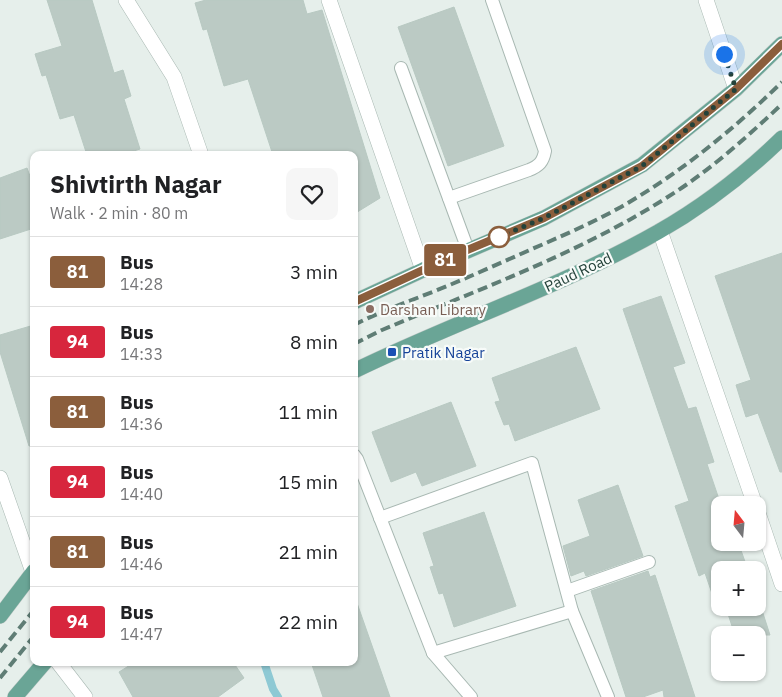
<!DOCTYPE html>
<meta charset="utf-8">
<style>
body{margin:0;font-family:"IBM Plex Sans",sans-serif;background:#f6f6f6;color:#202124;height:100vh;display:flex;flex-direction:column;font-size:19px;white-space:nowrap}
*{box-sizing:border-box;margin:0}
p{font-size:16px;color:#757577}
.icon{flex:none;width:28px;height:28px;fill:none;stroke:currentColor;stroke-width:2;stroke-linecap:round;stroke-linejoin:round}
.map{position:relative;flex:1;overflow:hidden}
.sheet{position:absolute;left:30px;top:151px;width:328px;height:515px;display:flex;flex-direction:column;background:#fff;border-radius:10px;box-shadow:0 1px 4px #0004}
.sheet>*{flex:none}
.badge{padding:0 10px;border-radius:4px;font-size:18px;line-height:32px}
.needle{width:32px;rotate:344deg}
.controls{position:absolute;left:711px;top:496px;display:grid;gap:10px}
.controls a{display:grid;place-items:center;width:55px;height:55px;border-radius:10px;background:#fff;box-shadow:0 1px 4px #0004;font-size:25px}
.you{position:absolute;width:25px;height:25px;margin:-12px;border:4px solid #fff;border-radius:50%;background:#1a73e8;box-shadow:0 0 0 8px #1a73e833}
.map>.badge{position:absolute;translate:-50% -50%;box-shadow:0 0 0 2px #fff}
.round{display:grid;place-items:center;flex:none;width:52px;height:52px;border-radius:10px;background:#f6f6f6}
.headline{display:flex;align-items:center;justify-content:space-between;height:85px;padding:0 20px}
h1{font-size:24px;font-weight:800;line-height:38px}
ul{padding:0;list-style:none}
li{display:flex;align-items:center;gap:15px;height:70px;padding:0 20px;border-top:1px solid #e0e0e0}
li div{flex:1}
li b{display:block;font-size:19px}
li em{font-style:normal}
li .badge{min-width:55px;font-weight:700;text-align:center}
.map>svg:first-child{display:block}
</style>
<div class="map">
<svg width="782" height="697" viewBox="0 0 782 697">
<rect width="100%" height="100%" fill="#e6efeb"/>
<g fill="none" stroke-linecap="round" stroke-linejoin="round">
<!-- stream -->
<polyline stroke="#8ec9d4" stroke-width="8" points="264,662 273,689 278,697"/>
</g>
<!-- building -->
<g fill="#bbcac4" stroke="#b8c9c2">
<polygon points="47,0 92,0 114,73 123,70 131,96 124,99 140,149 121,155 87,155 74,115 60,119 46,75 42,76 35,54 62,46"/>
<polygon points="206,0 303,0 307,14 322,10 380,198 354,214 354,155 273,155 248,79 224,86 207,29 203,30 195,3"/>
<polygon points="454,7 504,146 448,166 398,27"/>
<polygon points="27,168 34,187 34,228 0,239 0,178"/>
<polygon points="782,253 782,472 780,472 758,413 746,417 736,385 751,380 715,276"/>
<polygon points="661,296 685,363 673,367 688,409 696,407 714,462 707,464 721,505 720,542 738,542 748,570 720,570 720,608 758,608 758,598 770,635 735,635 727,611 719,614 705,573 699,576 675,506 689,501 623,309"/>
<polygon points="34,325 34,446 29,446 0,352 0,335"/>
<polygon points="576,347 600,409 515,441 509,424 504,425 495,402 500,401 492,378"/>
<polygon points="451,402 476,466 422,486 416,472 391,482 372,432"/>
<polygon points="618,485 643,556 586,576 584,571 571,576 563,546 590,536 578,500"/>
<polygon points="484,512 516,606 454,627 443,593 439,594 430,567 434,566 423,533"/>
<polygon points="648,571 650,577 655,575 695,697 664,697 663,690 643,697 626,697 591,591"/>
<polygon points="354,603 357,603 390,697 323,697 311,662 354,662"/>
<polygon points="135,662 233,662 244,678 218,697 133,697 119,672"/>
</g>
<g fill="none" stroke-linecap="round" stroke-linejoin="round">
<defs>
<g id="service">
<polyline points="401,68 468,250"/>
<path d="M449,198L529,170C539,166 543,162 545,151L492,0"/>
<polyline points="354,455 357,459 433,653 471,697"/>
<polyline points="380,518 532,463 572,611 608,697"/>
<polyline points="567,591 649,562"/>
<polyline points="433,653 572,611"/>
</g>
<g id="minor">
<polyline points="329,0 423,270"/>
<polyline points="706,0 736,89"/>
<polyline points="660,231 755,505"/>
<polyline points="0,478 33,572"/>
<polyline points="758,513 782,584"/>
<polyline points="58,662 85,697"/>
</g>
<polyline id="tertiary" points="126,0 174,77 201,155"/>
<g id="primary">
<polyline points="354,302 423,270 544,218 642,165 736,89 782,44"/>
<path d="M354,371C454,322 561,287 658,232C702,207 746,173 782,138"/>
<polyline points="0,616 34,571"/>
<polyline points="15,697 45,662"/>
</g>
</defs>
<!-- service casing -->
<use href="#service" stroke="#a8b8b2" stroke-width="14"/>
<!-- minor casing -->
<use href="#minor" stroke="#a8b8b2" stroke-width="16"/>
<!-- tertiary casing -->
<use href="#tertiary" stroke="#a8b8b2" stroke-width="16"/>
<!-- primary casing -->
<use href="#primary" stroke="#c2cac8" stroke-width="16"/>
<!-- service -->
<use href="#service" stroke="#fff" stroke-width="12"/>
<!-- minor -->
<use href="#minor" stroke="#fff" stroke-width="15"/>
<!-- tertiary -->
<use href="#tertiary" stroke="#fff" stroke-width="15"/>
<!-- primary -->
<use href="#primary" stroke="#6aa596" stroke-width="15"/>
<!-- rail -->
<g stroke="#5f7d75" stroke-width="4" stroke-dasharray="10 5" stroke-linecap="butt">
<path d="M354,325C385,309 419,298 452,284C478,273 505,261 532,249C562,236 592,223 621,207C680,173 733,130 782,82"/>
<path d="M354,344L382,330C482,288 586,251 677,191C715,166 749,135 782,104"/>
<polyline points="0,652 34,610"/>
<polyline points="0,678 34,636"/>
</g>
</g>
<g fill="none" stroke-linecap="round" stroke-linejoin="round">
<defs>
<polyline id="line" points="354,302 453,256 544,218 642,166 736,89 782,44"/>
</defs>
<!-- line casing -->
<use href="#line" stroke="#fff" stroke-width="11"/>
<!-- line -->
<use href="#line" stroke="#8b5e3c" stroke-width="8"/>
<!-- walk -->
<polyline stroke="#24423a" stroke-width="5" stroke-dasharray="0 9" points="499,237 544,218 642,166 736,89 724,54"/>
</g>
<!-- markers -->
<circle fill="#fff" stroke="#8b5e3c" stroke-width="2.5" cx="499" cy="237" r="10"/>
<circle fill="#8d6e63" stroke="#f7fbf9" stroke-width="2" cx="370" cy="309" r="5"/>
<rect fill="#1a4fb4" stroke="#f7fbf9" stroke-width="2" x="387" y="347" width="10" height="10" rx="2.5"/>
<g text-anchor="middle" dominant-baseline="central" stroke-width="4.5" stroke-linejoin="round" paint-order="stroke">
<!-- street labels -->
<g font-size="15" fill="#24423a" stroke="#f7fbf9">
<text transform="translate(578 272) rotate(-25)">Paud Road</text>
</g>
<!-- education labels -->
<g font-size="15" fill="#785e54" stroke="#f7fbf9" text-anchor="start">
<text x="380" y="309">Darshan Library</text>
</g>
<!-- transit labels -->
<g font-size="15" fill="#164399" stroke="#f7fbf9" text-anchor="start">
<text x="402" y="352">Pratik Nagar</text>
</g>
</g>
</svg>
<div class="controls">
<a><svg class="needle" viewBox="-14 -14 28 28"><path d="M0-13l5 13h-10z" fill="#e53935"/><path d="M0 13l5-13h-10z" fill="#757577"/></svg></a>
<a>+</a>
<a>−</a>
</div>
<div class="you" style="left:724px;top:54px"></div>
<b class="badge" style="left:445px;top:260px;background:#8b5e3c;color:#fff">81</b>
<section class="sheet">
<div class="headline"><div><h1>Shivtirth Nagar</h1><p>Walk · 2 min · 80 m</p></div><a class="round"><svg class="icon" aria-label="heart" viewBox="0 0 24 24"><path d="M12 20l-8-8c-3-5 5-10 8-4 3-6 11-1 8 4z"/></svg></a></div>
<ul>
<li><span class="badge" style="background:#8b5e3c;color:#fff">81</span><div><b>Bus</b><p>14:28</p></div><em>3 min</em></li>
<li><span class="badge" style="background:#d7263d;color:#fff">94</span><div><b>Bus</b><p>14:33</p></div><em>8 min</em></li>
<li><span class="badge" style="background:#8b5e3c;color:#fff">81</span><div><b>Bus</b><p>14:36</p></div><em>11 min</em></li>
<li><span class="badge" style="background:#d7263d;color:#fff">94</span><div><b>Bus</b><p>14:40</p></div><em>15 min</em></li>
<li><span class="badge" style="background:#8b5e3c;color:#fff">81</span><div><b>Bus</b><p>14:46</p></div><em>21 min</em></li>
<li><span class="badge" style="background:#d7263d;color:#fff">94</span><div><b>Bus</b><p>14:47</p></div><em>22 min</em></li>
</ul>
</section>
</div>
